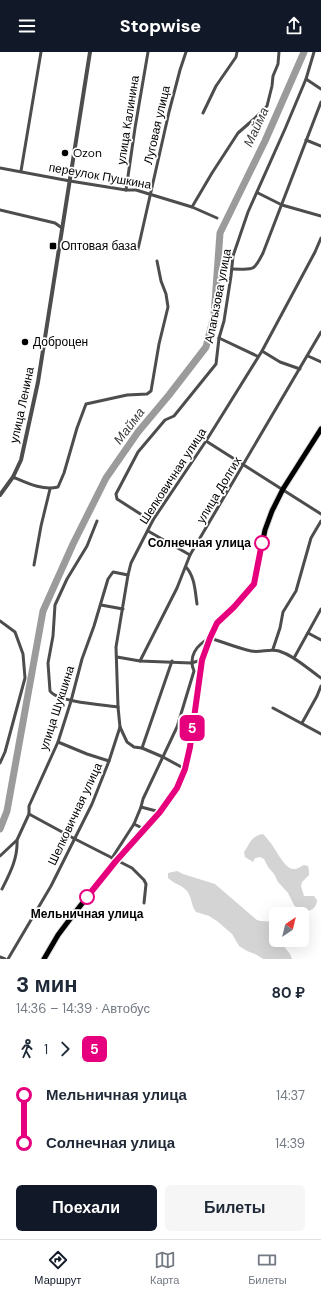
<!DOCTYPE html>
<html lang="ru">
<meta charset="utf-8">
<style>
body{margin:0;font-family:"DM Sans",sans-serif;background:#f6f6f7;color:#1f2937;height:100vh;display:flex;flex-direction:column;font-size:15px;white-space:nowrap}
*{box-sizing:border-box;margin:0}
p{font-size:13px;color:#747a83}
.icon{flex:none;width:22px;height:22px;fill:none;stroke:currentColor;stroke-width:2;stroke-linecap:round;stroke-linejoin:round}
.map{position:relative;height:907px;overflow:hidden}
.drawer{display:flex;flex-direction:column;background:#fff;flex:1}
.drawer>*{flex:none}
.badge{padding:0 8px;border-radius:6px;font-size:14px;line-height:26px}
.needle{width:26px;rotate:35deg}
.tools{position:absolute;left:269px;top:855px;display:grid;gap:8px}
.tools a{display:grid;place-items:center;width:40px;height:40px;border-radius:6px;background:#fff;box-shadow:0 4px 16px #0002;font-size:20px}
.map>.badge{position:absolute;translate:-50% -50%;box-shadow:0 0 0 2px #fff}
.legs{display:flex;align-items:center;gap:6px;height:44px;padding:0 16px;font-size:13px}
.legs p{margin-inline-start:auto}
.headline{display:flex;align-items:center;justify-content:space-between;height:68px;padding:0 16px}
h1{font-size:22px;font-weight:800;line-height:30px}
.button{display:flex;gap:8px;margin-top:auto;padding:8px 16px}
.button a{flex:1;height:46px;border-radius:6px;background:#111827;color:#fff;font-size:16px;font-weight:800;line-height:46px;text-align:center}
.button a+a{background:#f6f6f7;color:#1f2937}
ul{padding:0 16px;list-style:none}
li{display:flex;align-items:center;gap:14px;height:48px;font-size:15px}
li i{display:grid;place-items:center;width:6px;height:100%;margin:0 5px;background:currentColor}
li i::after{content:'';width:10px;height:10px;margin:-5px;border:3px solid;border-radius:50%;background:#fff}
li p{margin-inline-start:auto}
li:first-child i{background:linear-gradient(#0000 50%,currentColor 0)}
li:last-child i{background:linear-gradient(currentColor 50%,#0000 0)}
header{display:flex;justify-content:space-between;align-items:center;height:52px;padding:0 16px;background:#111827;color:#fff;font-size:18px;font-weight:800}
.tabs{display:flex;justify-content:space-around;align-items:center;height:56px;border-top:1px solid #e0e1e3;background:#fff;font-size:11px;color:#747a83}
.tabs a{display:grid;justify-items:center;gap:2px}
.tabs .current{color:#111827}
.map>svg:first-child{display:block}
</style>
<header><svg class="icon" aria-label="menu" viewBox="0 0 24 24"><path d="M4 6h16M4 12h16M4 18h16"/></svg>Stopwise<svg class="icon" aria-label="share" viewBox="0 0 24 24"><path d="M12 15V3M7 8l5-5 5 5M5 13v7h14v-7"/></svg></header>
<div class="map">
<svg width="321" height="907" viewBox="0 0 321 907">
<rect width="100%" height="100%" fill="#fff"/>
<!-- green -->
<g fill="#d4d4d4">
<path d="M263,782C265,784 267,786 269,789C275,795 285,819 295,817C298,817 301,814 304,813L308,814L309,819V823L302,830L301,834L304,844H314L317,848C316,859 309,859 300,860L294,853L288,841L278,830L274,822L268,815L264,807L260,805L255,806L253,810L245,805L244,800C251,790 251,784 263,782Z"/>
<path d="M177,819L183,822L215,832L257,868L261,869L276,870V888H279L290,902L292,907H263L257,903L247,899L239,894L232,882L217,869L209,864L196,860C191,854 192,845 187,839C182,833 174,832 168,826V821Z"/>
</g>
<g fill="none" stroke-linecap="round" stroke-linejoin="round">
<!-- river -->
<polyline stroke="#9b9b9b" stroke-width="7" points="0,777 7,759 43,559 73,492 106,426 138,380 169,343 206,295 214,264 220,181 265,89 304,0"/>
<defs>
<polyline id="primary" points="44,907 58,883 73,863 116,809 160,760 177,736 185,717 190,695 202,608 210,586 217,571 234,555 254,532 265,478 272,459 283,437 321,377"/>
</defs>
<!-- primary casing -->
<use href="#primary" stroke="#dbdbdb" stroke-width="7"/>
<!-- minor -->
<g stroke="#4d4d4d" stroke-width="3">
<polyline points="306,27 321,37"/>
<polyline points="203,61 216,34 236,5 237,0"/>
<polyline points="306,88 321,94"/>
<polyline points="0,116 70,129 126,138 136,138 192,155 217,166"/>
<polyline points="21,119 41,0"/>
<polyline points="126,138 135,76 148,0"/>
<polyline points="258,141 282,153 321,164"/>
<polyline points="192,155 212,121 238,81 254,67 267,54 272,34 273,24 278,12 279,0"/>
<polyline points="0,158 55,171 62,176"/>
<polyline points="138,197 169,60 180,18 186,0"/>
<path d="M232,217C253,217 253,221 263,201L321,50"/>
<polyline points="219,286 257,304"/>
<polyline points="262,299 280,310 300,317"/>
<polyline points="308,304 321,310"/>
<polyline points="206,389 321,462"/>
<path d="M13,425C27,431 43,439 58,435L64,421L77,376L86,352L127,343L147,342L151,339L159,292L168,255L166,242L161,229L157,209"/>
<polyline points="153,468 142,463 117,447 116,442 138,400 165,368 174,364 216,312 219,286 224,269 231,224 233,204 248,160 285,77 306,27 314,0"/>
<path d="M97,469L87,494L67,527L55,553L53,584L48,611L50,639C57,650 104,653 118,655"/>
<polyline points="148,479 190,503"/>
<polyline points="34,513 41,474 50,437"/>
<path d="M186,515C195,525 195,539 197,552"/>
<polyline points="101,553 123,557"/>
<polyline points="0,569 15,580 23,602 25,626 5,700 0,711"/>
<polyline points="308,581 321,588"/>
<polyline points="273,597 280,576 283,560 296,539 311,486 321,469"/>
<polyline points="117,605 140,609 191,611 202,608"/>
<polyline points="294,606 321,557"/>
<polyline points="140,609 177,536 190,503 321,280"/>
<polyline points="273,656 321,682"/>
<polyline points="302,671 317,644 321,634"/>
<polyline points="120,675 127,690 134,695 142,696 163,705 185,717"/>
<polyline points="58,690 87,702 109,709"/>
<polyline points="142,696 172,609"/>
<polyline points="141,755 160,760"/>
<polyline points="29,762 75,787 132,816 144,828 146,832 144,851"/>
<path d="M144,777L134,772L141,755L143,747L177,675L194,619C188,605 196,593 210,586C223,590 237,596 251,599C261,601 270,596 279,599C295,604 308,617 321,626"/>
<polyline points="0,804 17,788 29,762 29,754 58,690 71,649 82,607 94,574 108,527 113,520 128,523"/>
<polyline points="112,806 134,772"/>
<path d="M2,837C10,821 18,806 17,788"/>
<polyline points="0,905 5,907"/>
<polyline points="8,907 51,834 92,752 109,709 120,675 118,655 116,595 128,523 131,511 153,468 206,389 262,299 315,200 321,186"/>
</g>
<!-- tertiary -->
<polyline stroke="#4d4d4d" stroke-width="4" points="0,443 13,425 21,408 38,330 90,0"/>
<!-- primary -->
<use href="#primary" stroke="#000" stroke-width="5"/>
</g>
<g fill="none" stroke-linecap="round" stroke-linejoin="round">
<defs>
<polyline id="line-1" points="87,845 116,809 160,760 177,736 185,717 190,695 202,608 210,586 217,571 234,555 254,532 262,491"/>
</defs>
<!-- line-1 casing -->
<use href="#line-1" stroke="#fff" stroke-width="9"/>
<!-- line-1 -->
<use href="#line-1" stroke="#e6007e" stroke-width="6"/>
</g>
<!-- markers -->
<g fill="#000" stroke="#fff" stroke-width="1.5">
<circle cx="65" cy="101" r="4"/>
<rect x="49" y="190" width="8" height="8" rx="2"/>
<circle cx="25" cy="290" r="4"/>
</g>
<g fill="#fff" stroke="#e6007e" stroke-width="2">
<circle cx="262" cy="491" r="7"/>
<circle cx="87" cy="845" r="7"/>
</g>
<g text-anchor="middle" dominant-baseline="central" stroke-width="3.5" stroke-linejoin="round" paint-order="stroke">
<!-- street labels -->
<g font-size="12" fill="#000" stroke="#fff">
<text transform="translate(128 68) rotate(-81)">улица Калинина</text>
<text transform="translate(157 73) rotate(-77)">Луговая улица</text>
<text transform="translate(100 124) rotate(10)">переулок Пушкина</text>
<text transform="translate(218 244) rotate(-79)">Алагызова улица</text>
<text transform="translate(22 353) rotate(-78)">улица Ленина</text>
<text transform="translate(173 424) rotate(-57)">Шелковичная улица</text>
<text transform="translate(219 438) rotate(-59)">улица Долгих</text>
<text transform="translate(57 656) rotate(-72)">улица Шукшина</text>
<text transform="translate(75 762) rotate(-65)">Шелковичная улица</text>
</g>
<!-- poi labels -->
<g font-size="12" fill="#000" stroke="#fff" text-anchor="start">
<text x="73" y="101">Ozon</text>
<text x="61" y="194">Оптовая база</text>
<text x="33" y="290">Доброцен</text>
</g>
<!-- stop labels -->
<g font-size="12" font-weight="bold" fill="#000" stroke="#fff" text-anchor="end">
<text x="251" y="491">Солнечная улица</text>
<text x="87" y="862" text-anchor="middle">Мельничная улица</text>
</g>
<!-- water labels -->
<g font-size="13" font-style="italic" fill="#3c3c3c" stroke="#fff">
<text transform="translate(256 75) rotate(-65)">Майма</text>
<text transform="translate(129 374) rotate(-53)">Майма</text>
</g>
</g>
</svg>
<div class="tools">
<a><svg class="needle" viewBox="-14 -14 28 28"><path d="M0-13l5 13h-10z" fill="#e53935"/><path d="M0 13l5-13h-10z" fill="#747a83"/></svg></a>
</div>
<b class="badge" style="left:192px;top:676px;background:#e6007e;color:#fff">5</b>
</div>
<section class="drawer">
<div class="headline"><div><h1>3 мин</h1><p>14:36 – 14:39 · Автобус</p></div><b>80 ₽</b></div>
<div class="legs"><svg class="icon" aria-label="walk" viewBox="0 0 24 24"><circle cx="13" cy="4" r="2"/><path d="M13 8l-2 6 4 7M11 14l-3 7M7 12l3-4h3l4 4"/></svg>1<svg class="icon" aria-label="forward" viewBox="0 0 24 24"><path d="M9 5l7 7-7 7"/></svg><b class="badge" style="background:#e6007e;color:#fff">5</b></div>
<ul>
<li><i style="color:#e6007e"></i><b>Мельничная улица</b><p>14:37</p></li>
<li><i style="color:#e6007e"></i><b>Солнечная улица</b><p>14:39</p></li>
</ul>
<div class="button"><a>Поехали</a><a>Билеты</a></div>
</section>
<nav class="tabs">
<a class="current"><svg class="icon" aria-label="directions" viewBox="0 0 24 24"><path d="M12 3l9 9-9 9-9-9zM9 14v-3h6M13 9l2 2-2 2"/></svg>Маршрут</a>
<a><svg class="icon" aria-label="map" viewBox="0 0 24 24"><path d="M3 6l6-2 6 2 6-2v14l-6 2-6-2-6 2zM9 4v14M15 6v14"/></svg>Карта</a>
<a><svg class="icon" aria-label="tickets" viewBox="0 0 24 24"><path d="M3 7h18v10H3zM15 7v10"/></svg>Билеты</a>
</nav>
